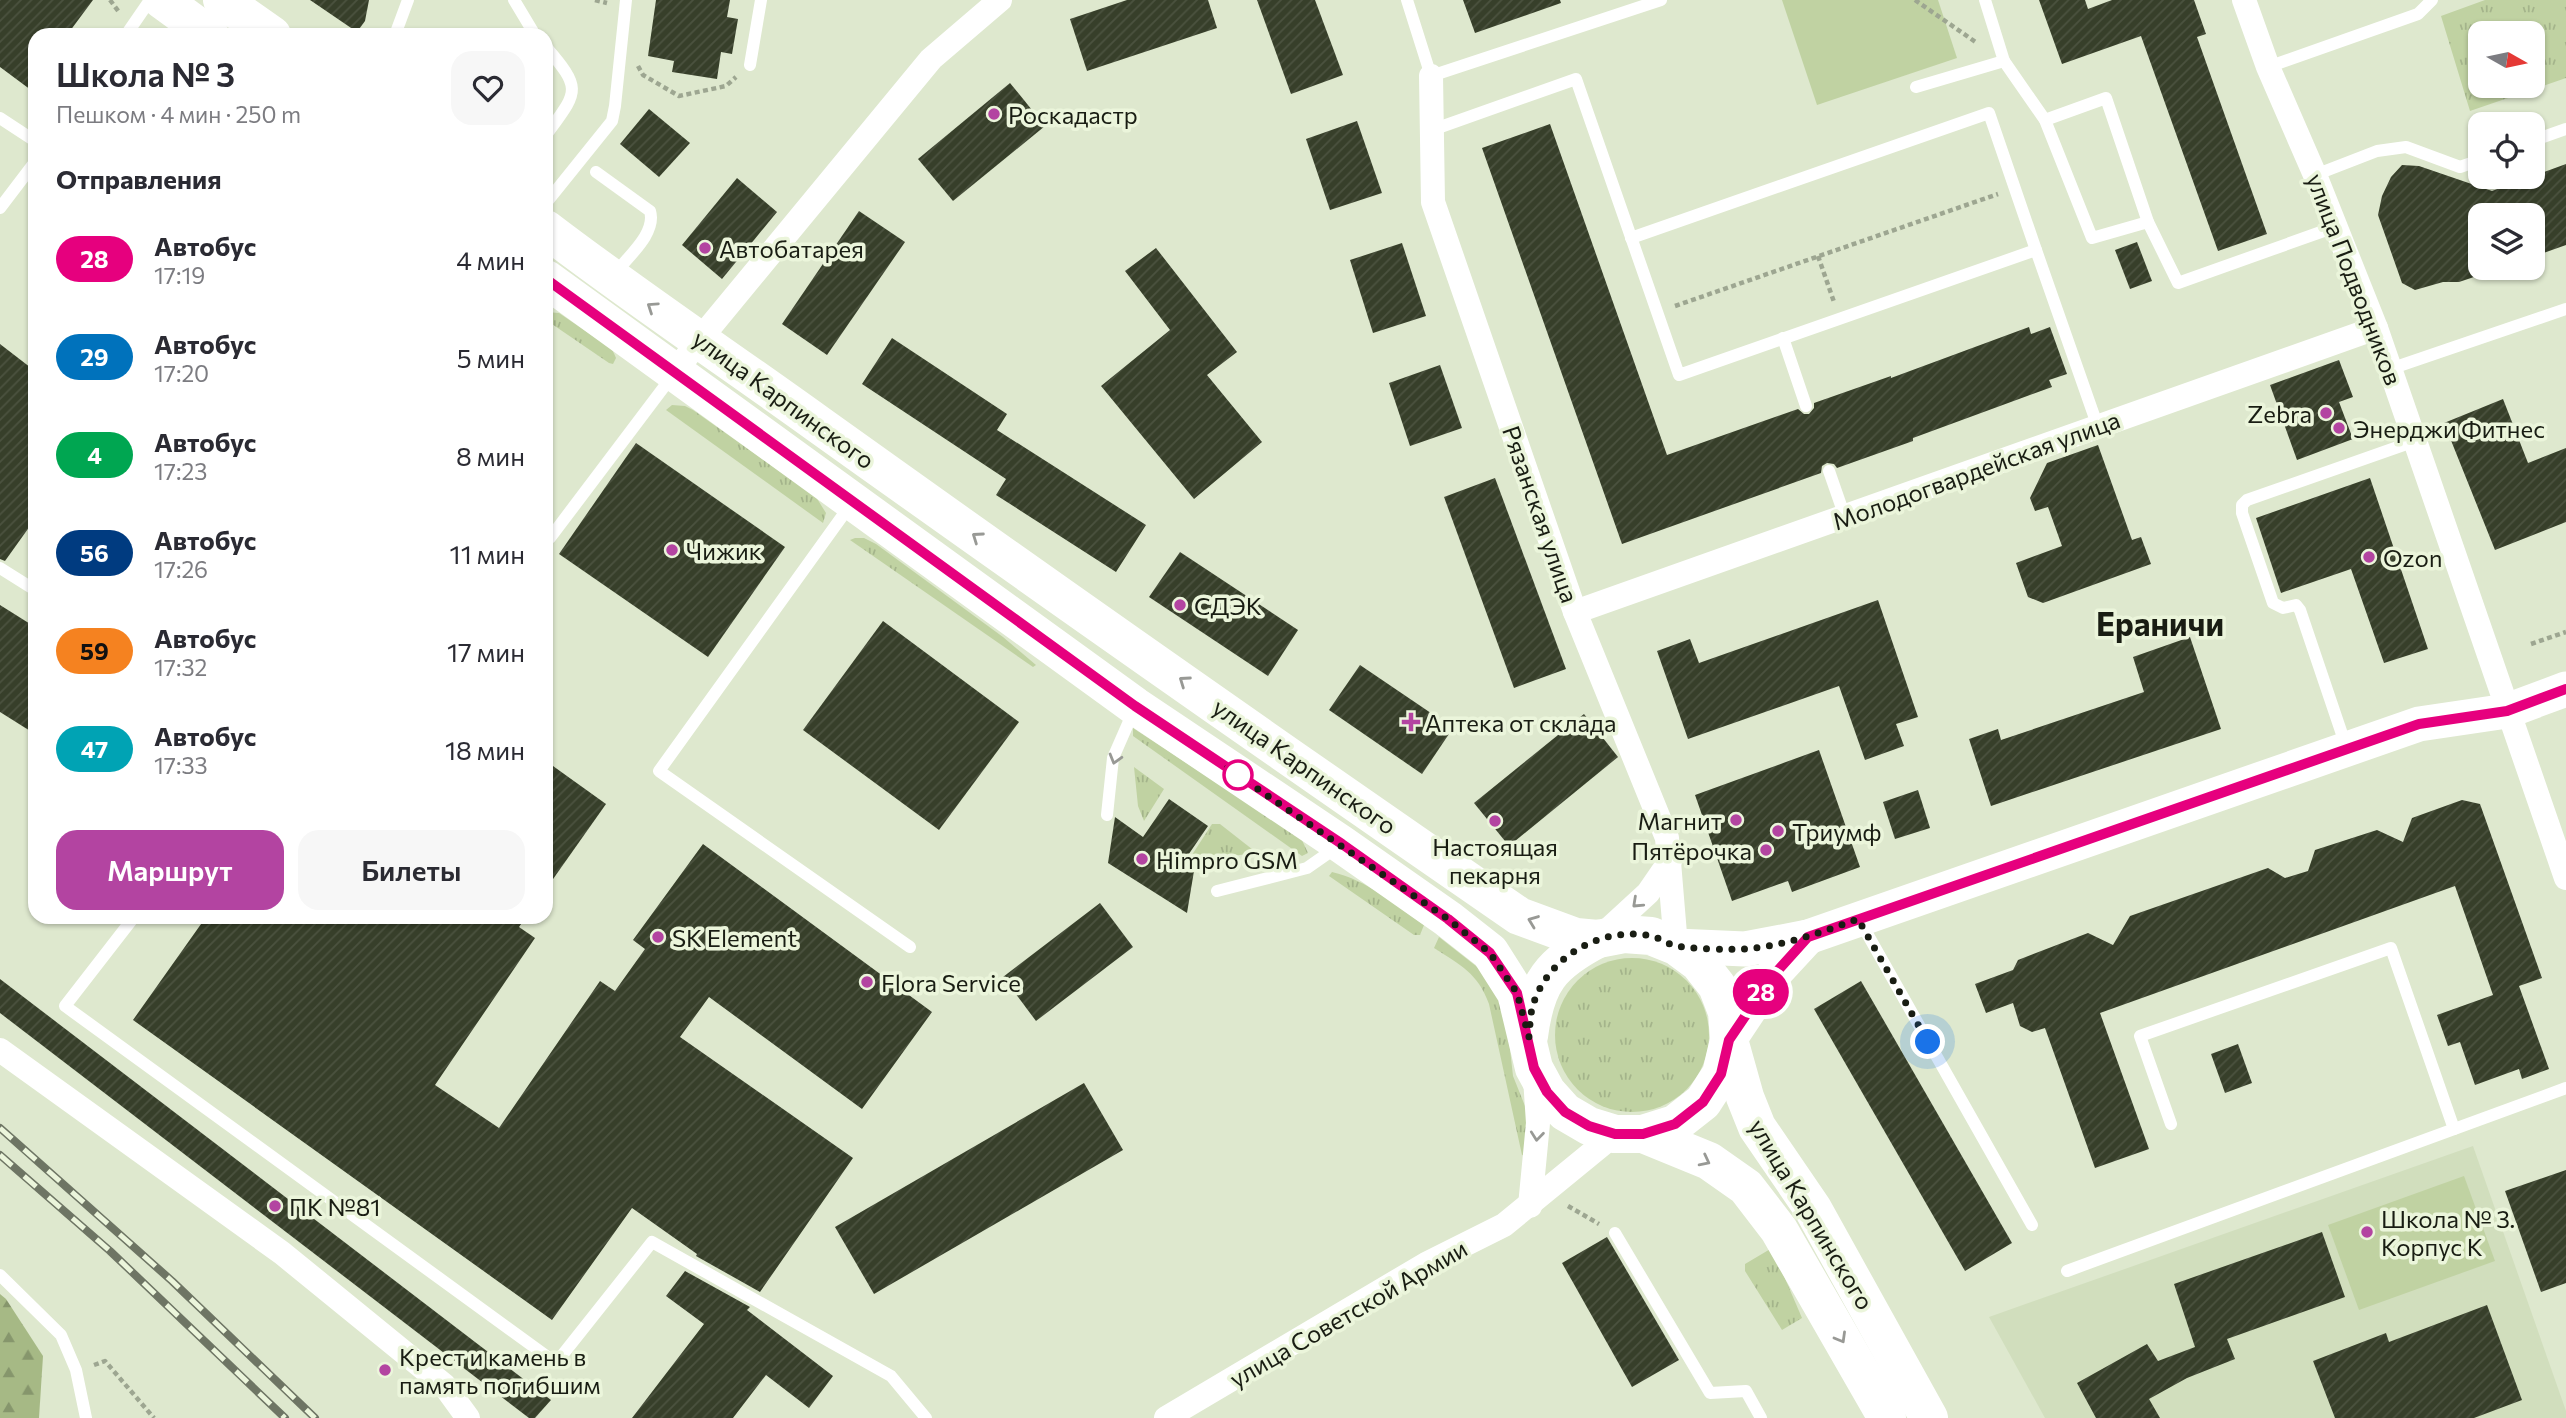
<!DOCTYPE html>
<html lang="ru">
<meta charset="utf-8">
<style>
body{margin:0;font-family:Commissioner,sans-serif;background:#f7f7f7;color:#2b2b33;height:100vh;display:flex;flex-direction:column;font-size:26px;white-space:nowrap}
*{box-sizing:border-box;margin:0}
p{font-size:23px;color:#7c7c81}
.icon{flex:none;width:38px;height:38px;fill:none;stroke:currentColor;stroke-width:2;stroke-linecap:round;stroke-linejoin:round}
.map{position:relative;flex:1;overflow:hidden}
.details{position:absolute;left:28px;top:28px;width:525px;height:896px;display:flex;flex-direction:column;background:#fff;border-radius:21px;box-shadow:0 2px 5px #0004}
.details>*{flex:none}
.badge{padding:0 14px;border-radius:23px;font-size:24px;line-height:46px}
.needle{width:46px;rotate:99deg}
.fabs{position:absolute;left:2468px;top:21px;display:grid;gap:14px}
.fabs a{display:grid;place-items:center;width:77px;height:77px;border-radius:14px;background:#fff;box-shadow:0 2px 5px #0004;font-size:35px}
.you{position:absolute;width:35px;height:35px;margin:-18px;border:5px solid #fff;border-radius:50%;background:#1a73e8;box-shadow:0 0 0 10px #1a73e833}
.map>.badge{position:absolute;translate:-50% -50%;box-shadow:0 0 0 4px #fff}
h2{padding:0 28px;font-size:26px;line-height:63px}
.round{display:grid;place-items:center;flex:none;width:74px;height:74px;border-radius:21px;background:#f7f7f7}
.summary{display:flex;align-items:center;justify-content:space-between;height:119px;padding:0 28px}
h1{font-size:33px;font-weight:600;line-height:52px}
.primary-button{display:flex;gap:14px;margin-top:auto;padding:14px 28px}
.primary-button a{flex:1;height:80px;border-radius:21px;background:#b344a1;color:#fff;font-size:28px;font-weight:600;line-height:80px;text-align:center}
.primary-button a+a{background:#f7f7f7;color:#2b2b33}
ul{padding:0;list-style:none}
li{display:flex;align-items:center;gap:21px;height:98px;padding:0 28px}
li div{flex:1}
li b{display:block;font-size:26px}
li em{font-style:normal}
li .badge{min-width:77px;font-weight:700;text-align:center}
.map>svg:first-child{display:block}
</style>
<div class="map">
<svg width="2566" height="1418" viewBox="0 0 2566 1418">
<defs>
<pattern id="grass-tufts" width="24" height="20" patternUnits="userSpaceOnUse" patternTransform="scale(1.75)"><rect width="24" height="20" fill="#c0d2a2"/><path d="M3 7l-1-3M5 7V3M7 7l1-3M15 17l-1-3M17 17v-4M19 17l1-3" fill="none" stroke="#a4b48b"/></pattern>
<pattern id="forest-firs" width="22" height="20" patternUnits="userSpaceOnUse" patternTransform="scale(1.75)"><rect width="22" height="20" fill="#a6b985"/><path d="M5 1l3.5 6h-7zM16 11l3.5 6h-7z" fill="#86966c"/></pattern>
<pattern id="building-hatch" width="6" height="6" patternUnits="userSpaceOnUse" patternTransform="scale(1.75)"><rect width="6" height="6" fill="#373f2a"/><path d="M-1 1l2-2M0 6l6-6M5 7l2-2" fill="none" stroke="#4b523f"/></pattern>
</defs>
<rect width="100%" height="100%" fill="#dee8ce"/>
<!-- built -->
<polygon fill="#d1debd" points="2473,1146 2566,1411 2566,1418 2045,1418 1989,1317"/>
<!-- grass -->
<g fill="url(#grass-tufts)" fill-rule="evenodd">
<path d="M2485,0H2566V78L2470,111L2441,16ZM2480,33H2532V86H2480Z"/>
<polygon points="546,312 559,313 612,349 616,358 613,364 609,363 546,320"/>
<polygon points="672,405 685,406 693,410 816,497 826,513 823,523 666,410"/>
<polygon points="855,538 864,538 876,544 1003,637 1036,665 1033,667 850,540"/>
<polygon points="1133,728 1301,838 1308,853 1302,856 1133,736"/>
<polygon points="1134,767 1164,789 1144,821 1138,806"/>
<polygon points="1212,824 1220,824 1257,853 1188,861"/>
<path d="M1332,872C1367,880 1394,904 1424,925L1420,935H1414L1329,876Z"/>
<path d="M1439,937L1490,977L1507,1022L1513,1076L1531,1121L1526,1156L1522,1155L1489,1004C1478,973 1460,965 1434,948Z"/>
<circle cx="1632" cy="1035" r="77"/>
<polygon points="1772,1248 1802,1318 1782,1330 1745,1271 1745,1264"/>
</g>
<!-- forest -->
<polygon fill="url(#forest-firs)" points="0,1294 6,1299 43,1356 39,1418 0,1418"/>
<!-- pitch -->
<g fill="#c0d2a2">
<polygon points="1782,0 1938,0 1957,58 1817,105"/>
<polygon points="2464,1176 2495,1261 2359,1310 2328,1225"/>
</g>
<!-- building -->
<g fill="url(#building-hatch)">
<polygon points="0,0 93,0 67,35 35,35 35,93 0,67"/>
<polygon points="310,0 369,0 365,21 357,32"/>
<polygon points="656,0 730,0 727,17 738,19 732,54 721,52 717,79 672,72 674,61 648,56"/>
<polygon points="1127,0 1208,0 1217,28 1087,71 1070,19"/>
<polygon points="1257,0 1315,0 1343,75 1291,94"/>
<polygon points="1463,0 1560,0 1561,3 1475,33"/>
<polygon points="2039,0 2085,0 2088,9 2112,0 2194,0 2206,34 2197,37 2267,234 2218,251 2141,36 2062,64"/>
<polygon points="1010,83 1045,126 953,201 918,159"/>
<polygon points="649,109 690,143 659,177 620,144"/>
<polygon points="1357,121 1382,193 1330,210 1306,139"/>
<polygon points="1550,124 1667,455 1798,409 1804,414 1809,414 1814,408 1814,403 1891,376 1891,378 2029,327 2031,334 2050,327 2067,374 2049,380 2052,387 1913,438 1913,441 1837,468 1834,464 1827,463 1822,466 1821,473 1622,544 1482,148"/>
<polygon points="2566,164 2566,245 2532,257 2532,215 2480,215 2480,275 2459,282 2443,282 2415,290 2402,283 2378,215 2382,196 2391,177 2402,165 2419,166 2492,191"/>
<polygon points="737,178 777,212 722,279 682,245"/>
<polygon points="859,211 905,242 827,355 782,324"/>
<polygon points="2137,242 2152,281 2130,289 2115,250"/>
<polygon points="1402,243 1426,316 1373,333 1350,260"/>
<polygon points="1156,248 1237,352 1207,375 1262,442 1194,499 1101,386 1170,330 1125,271"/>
<polygon points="892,338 1007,414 997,430 1146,525 1116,572 996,495 1006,479 862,384"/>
<polygon points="0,344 35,371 35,519 5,561 0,559"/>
<polygon points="2339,360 2353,397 2339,402 2353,439 2297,460 2270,385"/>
<polygon points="1440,365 1462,428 1410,446 1389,383"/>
<polygon points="2503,399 2528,463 2566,448 2566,522 2495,550 2444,423"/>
<polygon points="636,443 785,547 708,657 559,554"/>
<polygon points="2098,445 2132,540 2141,537 2151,564 2043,603 2028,597 2016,563 2062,546 2048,507 2035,511 2030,498 2047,463"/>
<polygon points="1495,478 1566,669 1514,688 1444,497"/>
<polygon points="2370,478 2428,649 2384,663 2351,569 2281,593 2256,518"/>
<polygon points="1180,552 1298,630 1268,676 1149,597"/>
<polygon points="1878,600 1918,717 1896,724 1904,746 1865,760 1839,686 1688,739 1657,651 1690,639 1699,663"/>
<polygon points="0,605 35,627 35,734 0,712"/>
<polygon points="883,621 1019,722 939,830 803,730"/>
<polygon points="2190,637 2221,729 1991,806 1969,739 1998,729 2001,740 2144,692 2133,657"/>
<polygon points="1360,665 1453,728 1422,774 1329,710"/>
<polygon points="1584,714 1618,757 1509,846 1474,803"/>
<polygon points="1819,750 1860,867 1792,892 1788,881 1732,901 1695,795"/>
<polygon points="546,761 606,804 546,889"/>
<polygon points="1918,790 1930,828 1895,839 1883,802"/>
<polygon points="1169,799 1208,826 1182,864 1194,871 1187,913 1108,863 1115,817 1143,837"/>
<polygon points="2462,800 2480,804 2542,978 2519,986 2549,1069 2522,1079 2519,1069 2475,1085 2460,1042 2448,1046 2437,1015 2493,995 2455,886 2100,1013 2149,1149 2095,1168 2045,1028 2032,1032 2020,1026 2013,1003 1986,1013 1975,984 2013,970 2018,960 2088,933 2113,945 2130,916 2268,868 2285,878 2308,871 2315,850 2377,830 2403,842 2412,818"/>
<polygon points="703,844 932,1012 862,1109 709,997 680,1037 853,1158 760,1292 696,1256 697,1254 632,1208 552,1320 133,1020 206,917 526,917 519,927 535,938 435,1085 499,1128 600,981 615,991 645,949 633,940"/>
<polygon points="1100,903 1133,947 1036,1021 1003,977"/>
<polygon points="0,979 551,1400 535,1418 529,1418 0,1013"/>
<polygon points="1861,981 2012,1243 1965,1271 1814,1009"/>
<polygon points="2238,1044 2252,1083 2225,1093 2211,1054"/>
<polygon points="1084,1083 1123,1150 874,1294 835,1227"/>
<polygon points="2566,1170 2566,1283 2541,1292 2505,1191"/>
<polygon points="2322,1232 2345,1297 2227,1339 2235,1359 2187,1378 2149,1399 2160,1418 2096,1418 2077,1383 2147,1344 2158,1361 2195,1347 2174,1284"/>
<polygon points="1607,1237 1679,1360 1632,1387 1562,1263"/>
<polygon points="685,1271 750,1307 747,1310 833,1376 809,1408 766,1375 733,1418 632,1418 704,1324 666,1296"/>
<polygon points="2487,1305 2522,1400 2474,1418 2335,1418 2313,1361 2386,1333 2389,1342"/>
</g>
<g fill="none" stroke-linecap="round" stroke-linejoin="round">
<!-- path -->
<g stroke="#9da691" stroke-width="4.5" stroke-dasharray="5 3.5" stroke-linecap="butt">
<polyline points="110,0 119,12"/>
<polyline points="595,0 607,3"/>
<polyline points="1915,0 1977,43"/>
<polyline points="638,66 643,75 679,96 726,86 736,77"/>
<polyline points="1818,256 1834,302"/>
<polyline points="1675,306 1998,194"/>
<polyline points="2531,644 2566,632"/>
<polyline points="1568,1206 1599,1224"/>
<polyline points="94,1365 105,1361 154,1418"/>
</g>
<!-- lane -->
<g stroke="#fff" stroke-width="12">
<polyline points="514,0 535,35"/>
<polyline points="1407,0 1431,76 1661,0"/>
<polyline points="1985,0 2004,61"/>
<polyline points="126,35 150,0"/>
<polyline points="395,35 408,0"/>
<path d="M546,47C583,90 578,91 546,135"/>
<polyline points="750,65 761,0"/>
<polyline points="2268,67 2418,14 2432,0"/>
<polyline points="1916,87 2004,61 2045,120 2092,238 2148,222"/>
<polyline points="0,118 35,141"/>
<polyline points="2045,120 2106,98 2148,222 2178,283 2335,227"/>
<polyline points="1432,130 1576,79 1679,375 2036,250 2098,427"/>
<polyline points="2532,141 2566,129"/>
<path d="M596,172L650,211C657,234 626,258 613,276"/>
<polyline points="2315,175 2377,151 2406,147 2460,167 2480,160"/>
<polyline points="546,203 612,121 615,106 626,0"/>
<polyline points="0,208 35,162"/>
<polyline points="1631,238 1989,113 2036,250"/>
<polyline points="1783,338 1806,406"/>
<polyline points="2390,369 2566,309"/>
<polyline points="1829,471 1845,517"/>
<polyline points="851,504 659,771 910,947"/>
<polyline points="550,538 673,375"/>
<polyline points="0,568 35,590"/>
<polyline points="2346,746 2300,610 2296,605 2283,608 2273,603 2242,513 2242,505 2247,500 2415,441"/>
<polyline points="1107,815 1113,758 1134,710"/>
<polyline points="1217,891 1307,868 1337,847"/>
<polyline points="134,917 65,1006 556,1363 652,1242 891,1376 926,1418"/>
<polyline points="1860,921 2032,1225"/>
<polyline points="2171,1124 2140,1036 2391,948 2454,1129"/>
<polyline points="1615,1233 1710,1393 1746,1391 1761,1418"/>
<polyline points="2067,1271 2566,1088"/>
<polyline points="0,1275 61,1335 76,1370 86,1418"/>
</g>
<!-- street -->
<g stroke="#fff" stroke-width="24">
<polyline points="2244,0 2268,67 2315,175 2376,328 2566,878"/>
<polyline points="1431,76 1433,202 1575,612 1667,838 1676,946"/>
<polyline points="675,372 700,339 931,59 1000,0"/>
<polyline points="1575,612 2376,328"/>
<polyline points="1599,938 1648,893 1670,861"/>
<polyline points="0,1050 282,1253 444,1385 468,1418"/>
<polyline points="1530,1206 1538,1123 1535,1078"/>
<polyline points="1166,1418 1426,1264 1504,1225 1615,1134"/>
</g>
<!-- secondary -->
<g stroke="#fff" stroke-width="35">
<polyline points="1676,946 1745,949 1808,937 2419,724 2507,711 2566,689"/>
<polyline points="1729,1040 1771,977 1808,937"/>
</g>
<!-- primary -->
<g stroke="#fff" stroke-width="38">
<polyline points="162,0 210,35"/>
<polyline points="222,0 272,35"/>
<path d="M546,229C635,297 728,359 818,424C1050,590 1284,754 1519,916L1576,937L1598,939L1624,934L1651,936L1676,946L1699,963L1717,986L1727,1012L1729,1040L1745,1097L1757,1127L1813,1209L1929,1418"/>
<polyline points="546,279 1135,706 1341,844 1448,919 1490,952 1516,993 1534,1068 1547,1092 1565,1112 1589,1126 1615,1134 1643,1134 1675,1124 1703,1102 1721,1074 1729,1040"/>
<path d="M1529,1036C1536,982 1550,964 1598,939"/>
<polyline points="1643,1134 1709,1161 1746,1187 1779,1230 1887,1418"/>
</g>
<defs>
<g id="rail">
<polyline points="0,1128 172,1281 315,1418"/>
<polyline points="0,1155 110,1251 285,1418"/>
</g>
</defs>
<!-- rail casing -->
<use href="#rail" stroke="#6e7564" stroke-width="8"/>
<!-- rail -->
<use href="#rail" stroke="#ebf5db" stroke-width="5" stroke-dasharray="16" stroke-linecap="butt"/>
</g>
<!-- one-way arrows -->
<defs><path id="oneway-chevron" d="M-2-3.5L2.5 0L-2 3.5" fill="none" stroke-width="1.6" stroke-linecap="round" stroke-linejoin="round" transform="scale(1.75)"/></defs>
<g stroke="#989995">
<use href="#oneway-chevron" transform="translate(652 307) rotate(-146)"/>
<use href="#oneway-chevron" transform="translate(977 537) rotate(-145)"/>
<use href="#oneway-chevron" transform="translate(1184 681) rotate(-145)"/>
<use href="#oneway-chevron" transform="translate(1115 759) rotate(106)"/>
<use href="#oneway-chevron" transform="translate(1637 903) rotate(137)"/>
<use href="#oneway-chevron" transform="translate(1533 921) rotate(-159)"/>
<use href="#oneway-chevron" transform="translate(1537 1136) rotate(96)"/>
<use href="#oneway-chevron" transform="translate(1705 1161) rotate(27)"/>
<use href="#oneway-chevron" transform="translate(1841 1338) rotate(60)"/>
</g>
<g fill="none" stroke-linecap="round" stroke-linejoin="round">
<defs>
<polyline id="line" points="546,279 1135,706 1342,844 1448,919 1490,953 1517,993 1534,1068 1547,1092 1565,1112 1589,1126 1615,1134 1643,1134 1675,1124 1703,1102 1721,1074 1729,1040 1771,978 1808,937 2419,724 2507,711 2566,689"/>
</defs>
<!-- line casing -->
<use href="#line" stroke="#fff" stroke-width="16"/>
<!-- line -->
<use href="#line" stroke="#e6007e" stroke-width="10"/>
<!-- walk -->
<path stroke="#191d13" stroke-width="7" stroke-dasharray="0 12.6" d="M1238,775L1227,768L1448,919L1490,953L1517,993L1529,1037C1530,1026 1530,1015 1533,1005C1548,956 1602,926 1651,936C1660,938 1667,944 1676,946C1691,949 1729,950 1745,949C1784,946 1822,932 1858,919L1928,1042"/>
</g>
<!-- markers -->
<g fill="#b344a1" stroke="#ebf5db" stroke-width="2.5">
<circle cx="994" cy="114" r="7"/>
<circle cx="705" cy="248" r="7"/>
<circle cx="2326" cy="413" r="7"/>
<circle cx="2339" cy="428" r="7"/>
<circle cx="672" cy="550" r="7"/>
<circle cx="2369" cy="557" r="7"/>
<circle cx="1180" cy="605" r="7"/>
<path d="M1407.5 711.5h7v7h7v7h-7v7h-7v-7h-7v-7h7z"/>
<circle cx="1736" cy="820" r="7"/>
<circle cx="1495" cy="821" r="7"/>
<circle cx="1778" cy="831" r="7"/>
<circle cx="1766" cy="850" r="7"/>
<circle cx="1142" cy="859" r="7"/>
<circle cx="658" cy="937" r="7"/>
<circle cx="867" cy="982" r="7"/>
<circle cx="275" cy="1206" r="7"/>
<circle cx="2367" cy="1232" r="7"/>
<circle cx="385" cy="1370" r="7"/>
</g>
<circle fill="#fff" stroke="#e6007e" stroke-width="3.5" cx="1238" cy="775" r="14"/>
<g text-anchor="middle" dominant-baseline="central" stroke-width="7" stroke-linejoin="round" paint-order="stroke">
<!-- poi labels -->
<g font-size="24" fill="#191d13" stroke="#ebf5db" text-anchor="start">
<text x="1008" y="114">Роскадастр</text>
<text x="719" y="248">Автобатарея</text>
<text x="2312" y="413" text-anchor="end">Zebra</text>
<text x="2353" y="428">Энерджи Фитнес</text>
<text x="686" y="550">Чижик</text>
<text x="2383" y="557">Ozon</text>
<text x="1194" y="605">СДЭК</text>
<text x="1425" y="722">Аптека от склада</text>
<text x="1722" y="820" text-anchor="end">Магнит</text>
<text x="1792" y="831">Триумф</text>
<text x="1495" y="846" text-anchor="middle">Настоящая<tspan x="1495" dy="28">пекарня</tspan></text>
<text x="1752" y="850" text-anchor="end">Пятёрочка</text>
<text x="1156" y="859">Himpro GSM</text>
<text x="672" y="937">SK Element</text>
<text x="881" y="982">Flora Service</text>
<text x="289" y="1206">ПК №81</text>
<text x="2381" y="1218">Школа № 3.<tspan x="2381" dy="28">Корпус К</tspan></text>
<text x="399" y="1356">Крест и камень в<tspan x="399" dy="28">память погибшим</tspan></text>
</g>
<!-- street labels -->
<g font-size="24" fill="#191d13" stroke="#ebf5db">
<text transform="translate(2355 279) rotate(69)">улица Подводников</text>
<text transform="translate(784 399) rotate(36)">улица Карпинского</text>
<text transform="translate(1976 470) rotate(-20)">Молодогвардейская улица</text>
<text transform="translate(1541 514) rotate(71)">Рязанская улица</text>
<text transform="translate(1305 766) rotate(35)">улица Карпинского</text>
<text transform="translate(1812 1214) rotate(59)">улица Карпинского</text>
<text transform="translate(1348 1313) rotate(-30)">улица Советской Армии</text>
</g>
<!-- district labels -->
<g font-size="32" font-weight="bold" fill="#191d13" stroke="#ebf5db">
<text x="2160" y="623">Ераничи</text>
</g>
</g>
</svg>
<div class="fabs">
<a><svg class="needle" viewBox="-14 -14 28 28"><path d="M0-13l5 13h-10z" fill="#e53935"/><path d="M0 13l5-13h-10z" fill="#7c7c81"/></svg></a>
<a><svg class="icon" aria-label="locate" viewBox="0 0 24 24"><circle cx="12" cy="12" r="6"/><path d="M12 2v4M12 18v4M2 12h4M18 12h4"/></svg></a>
<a><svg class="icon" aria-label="layers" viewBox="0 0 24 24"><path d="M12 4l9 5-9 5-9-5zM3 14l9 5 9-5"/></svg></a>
</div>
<div class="you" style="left:1928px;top:1042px"></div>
<b class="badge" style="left:1761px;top:992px;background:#e6007e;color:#fff">28</b>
<section class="details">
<div class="summary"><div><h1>Школа № 3</h1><p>Пешком · 4 мин · 250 m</p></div><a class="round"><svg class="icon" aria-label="heart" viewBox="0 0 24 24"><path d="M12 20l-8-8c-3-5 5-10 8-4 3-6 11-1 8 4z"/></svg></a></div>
<h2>Отправления</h2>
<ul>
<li><span class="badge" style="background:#e6007e;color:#fff">28</span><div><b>Автобус</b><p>17:19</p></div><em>4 мин</em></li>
<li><span class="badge" style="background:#0072bc;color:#fff">29</span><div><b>Автобус</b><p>17:20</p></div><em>5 мин</em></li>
<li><span class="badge" style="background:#00a651;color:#fff">4</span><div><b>Автобус</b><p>17:23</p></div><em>8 мин</em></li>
<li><span class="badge" style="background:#003b80;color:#fff">56</span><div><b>Автобус</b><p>17:26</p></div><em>11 мин</em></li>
<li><span class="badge" style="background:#f58220;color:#111">59</span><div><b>Автобус</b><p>17:32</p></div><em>17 мин</em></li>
<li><span class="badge" style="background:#00a3b4;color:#fff">47</span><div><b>Автобус</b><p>17:33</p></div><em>18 мин</em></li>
</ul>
<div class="primary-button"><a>Маршрут</a><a>Билеты</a></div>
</section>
</div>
